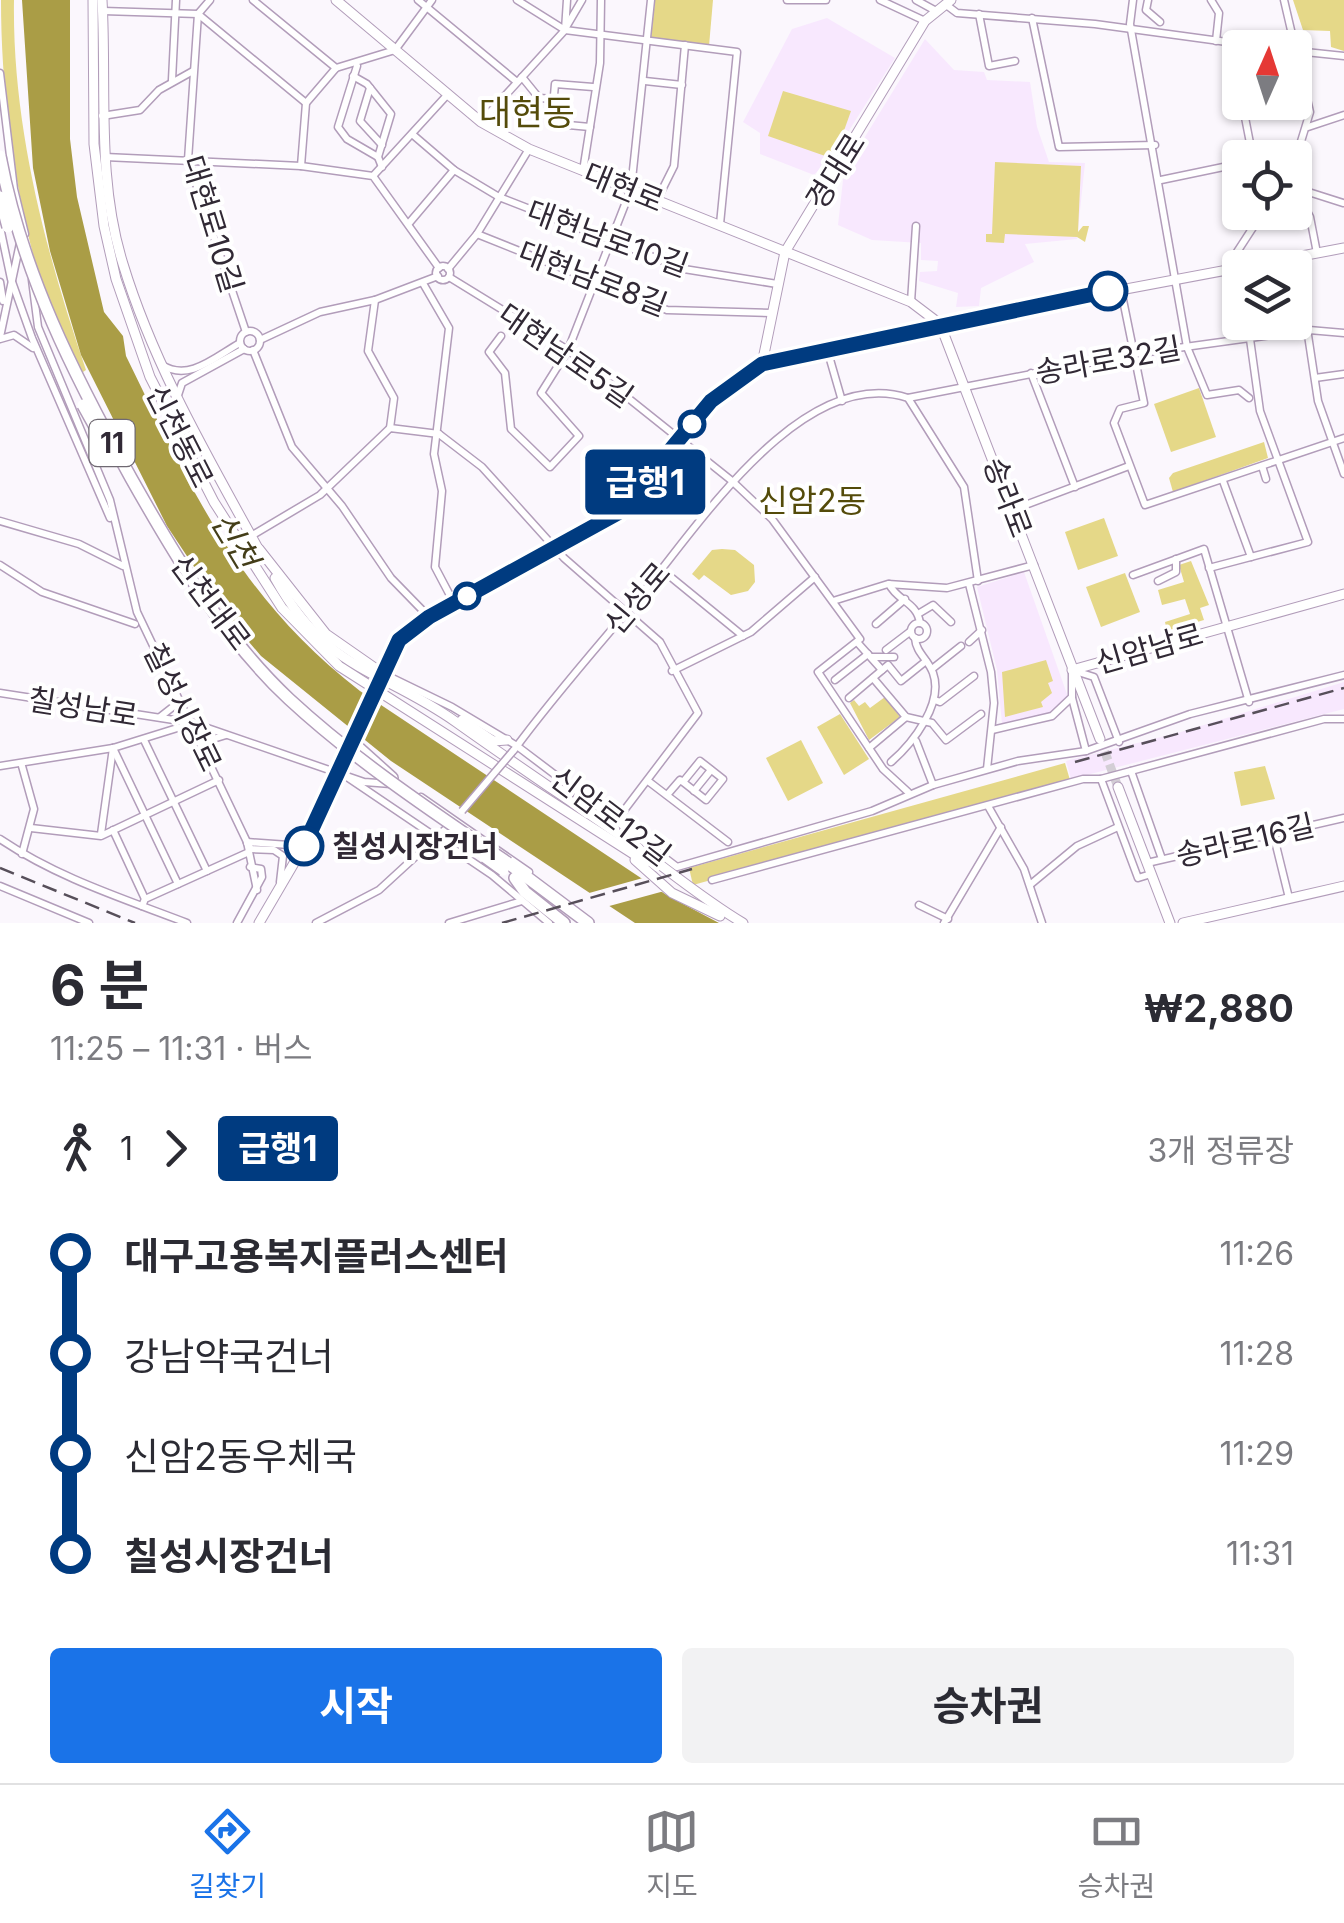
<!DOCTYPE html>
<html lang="ko">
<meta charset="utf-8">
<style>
body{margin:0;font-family:Inter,"Noto Sans KR",sans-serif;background:#f2f2f3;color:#2b2b33;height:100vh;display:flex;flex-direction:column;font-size:38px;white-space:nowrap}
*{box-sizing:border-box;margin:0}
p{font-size:32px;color:#7c7c81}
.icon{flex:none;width:55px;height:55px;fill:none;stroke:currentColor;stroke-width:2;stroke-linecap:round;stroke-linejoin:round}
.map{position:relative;height:923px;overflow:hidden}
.drawer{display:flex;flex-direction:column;background:#fff;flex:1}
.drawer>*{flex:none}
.badge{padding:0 20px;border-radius:8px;font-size:35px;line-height:65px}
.needle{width:65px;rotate:3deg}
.tools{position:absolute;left:1222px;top:30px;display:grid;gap:20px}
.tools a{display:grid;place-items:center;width:90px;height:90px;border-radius:10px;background:#fff;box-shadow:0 2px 8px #0004;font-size:50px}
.map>.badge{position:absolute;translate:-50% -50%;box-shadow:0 0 0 5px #fff}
.legs{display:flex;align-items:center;gap:15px;height:110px;padding:0 50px;font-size:32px}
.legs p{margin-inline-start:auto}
.head{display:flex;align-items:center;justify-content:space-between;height:170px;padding:0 50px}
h1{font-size:55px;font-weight:700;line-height:75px}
.primary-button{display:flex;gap:20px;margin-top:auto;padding:20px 50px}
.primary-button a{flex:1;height:115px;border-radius:10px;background:#1a73e8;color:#fff;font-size:40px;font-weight:700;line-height:115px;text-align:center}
.primary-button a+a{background:#f2f2f3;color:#2b2b33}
ul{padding:0 50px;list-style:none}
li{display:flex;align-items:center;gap:35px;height:100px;font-size:38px}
li i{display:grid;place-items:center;width:15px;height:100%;margin:0 12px;background:currentColor}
li i::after{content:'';width:25px;height:25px;margin:-12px;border:8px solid;border-radius:50%;background:#fff}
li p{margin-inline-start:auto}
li:first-child i{background:linear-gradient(#0000 50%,currentColor 0)}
li:last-child i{background:linear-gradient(currentColor 50%,#0000 0)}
.tab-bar{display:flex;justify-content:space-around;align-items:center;height:140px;border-top:2px solid #e1e1e2;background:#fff;font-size:28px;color:#7c7c81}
.tab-bar a{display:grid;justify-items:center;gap:5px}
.tab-bar .on{color:#1a73e8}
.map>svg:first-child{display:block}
</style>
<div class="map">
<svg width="1344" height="923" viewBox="0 0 1344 923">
<rect width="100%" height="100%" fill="#fbf7fd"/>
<!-- built -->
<g fill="#f8e8fe">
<polygon points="827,18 895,58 836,151 814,175 760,154 760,133 743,122 792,29"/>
<polygon points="925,39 954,70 984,72 987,80 1030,82 1037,127 1049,162 1085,163 1077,239 1025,244 1034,262 981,288 979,306 956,307 958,293 919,281 920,272 937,271 938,261 921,260 921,243 872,240 838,225 844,171"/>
<polygon points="1024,572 1068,697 1047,715 1002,724 997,670 977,587"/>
<polygon points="1344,682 1344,709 1071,779 1066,761 1181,732"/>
</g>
<!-- green -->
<g fill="#e5d888">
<path d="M1,0H14C12,126 46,253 86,370L80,374C68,349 54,323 45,297C16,202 1,99 1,0Z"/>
<polygon points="655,0 713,0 709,46 651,38"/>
<polygon points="1293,0 1344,0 1344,51 1331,47 1330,31 1303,30"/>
<polygon points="783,91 851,111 841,139 828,157 768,136"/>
<polygon points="995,162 1081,166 1078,232 1083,226 1089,226 1085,242 1077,237 1005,234 1004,243 986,242 986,234 992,234"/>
<polygon points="1199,388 1216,437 1171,452 1154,404"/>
<polygon points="1264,442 1268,458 1173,492 1169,478 1173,473"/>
<polygon points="1104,518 1118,556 1078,570 1065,532"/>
<polygon points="722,549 735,550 754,565 755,582 748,591 731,595 704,575 699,580 692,574 712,550"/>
<polygon points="1191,561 1209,605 1200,608 1204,620 1167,631 1165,622 1190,614 1185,599 1162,605 1158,590 1184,582 1179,565"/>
<polygon points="1125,573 1140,612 1101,627 1086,587"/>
<polygon points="1046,660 1053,681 1048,683 1052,693 1041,702 1043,707 1005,717 1002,672"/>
<polygon points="885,697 900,717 869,740 850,703 854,700 859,706 865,702 870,708"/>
<polygon points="840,714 869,759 844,775 817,727"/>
<polygon points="801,740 823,783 788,801 766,758"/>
<polygon points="1065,763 1070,780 693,885 689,868"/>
<polygon points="1265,766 1275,799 1241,806 1234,772"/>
</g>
<!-- water -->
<path fill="#aa9d46" d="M22,0H70V139L77,197L104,312L123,336L126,356C191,489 239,598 360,691L668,896L719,923H635L391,761L261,656L226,615L167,526L81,355L50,251L33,168Z"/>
<!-- pier -->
<polygon fill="#fbf7fd" points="650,876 668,890 602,908 582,895"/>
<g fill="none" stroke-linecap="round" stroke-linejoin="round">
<!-- major-tunnel -->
<polyline stroke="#d3ced5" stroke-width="9" stroke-dasharray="9 4.5" stroke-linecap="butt" points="1100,739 1118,787"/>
<defs>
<g id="minor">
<polyline points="210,0 198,14 188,160 246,332"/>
<polyline points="253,0 336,68"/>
<polyline points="418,0 517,82"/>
<polyline points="517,0 565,30 737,52 720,224"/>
<polyline points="787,0 826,0"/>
<polyline points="880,0 925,21"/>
<polyline points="916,0 936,11"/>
<polyline points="1133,0 1130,24 1187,347 1207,395 1239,390 1249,398"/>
<polyline points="1148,0 1146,10 1160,22"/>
<polyline points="1211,0 1219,13 1216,41"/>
<polyline points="1284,0 1310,112 1295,161"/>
<polyline points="945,4 957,13 1095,24 1271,48"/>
<polyline points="103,11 198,14 306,103"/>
<polyline points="979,14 989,66 1015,61"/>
<polyline points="1032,18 1059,147 1155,145"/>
<polyline points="565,29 582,0"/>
<polyline points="1240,44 1240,91"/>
<polyline points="1296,51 1344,56"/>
<polyline points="357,66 338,127 347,139 378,157"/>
<polyline points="0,73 14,189 25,234"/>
<polyline points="353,76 367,84 391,114 378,157 382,167"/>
<polyline points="522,77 539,98 554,99"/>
<polyline points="172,80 176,0"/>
<polyline points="645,81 682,85"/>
<polyline points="370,88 360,121 382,145"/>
<polyline points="102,116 140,110 159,90 193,71"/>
<polyline points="481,122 565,30 567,0"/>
<polyline points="590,127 557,124 552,118 555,84 593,87"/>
<polyline points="1308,127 1344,115"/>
<polyline points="412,134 454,170 499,197 684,269 777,284"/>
<polyline points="105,157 301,166 373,176 439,268"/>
<polyline points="301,166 306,103 336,68 395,50 432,0"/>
<polyline points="583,171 600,63 601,0"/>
<polyline points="373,176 448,94"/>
<polyline points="1161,180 1233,165 1250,143 1242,102"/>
<polyline points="1295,188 1310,217 1317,253"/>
<polyline points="1296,188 1343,203"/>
<polyline points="657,200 674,166 685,45"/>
<polyline points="410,222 454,170"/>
<polyline points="0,227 11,279 32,338 110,518"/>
<polyline points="477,234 667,310 771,313"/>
<polyline points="1296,256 1318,401 1344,474"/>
<circle cx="443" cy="273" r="7"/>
<polyline points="1238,267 1237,252 1263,212"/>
<polyline points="448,269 477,234 529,149"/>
<polyline points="449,277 568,350 732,481 772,519 860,639 818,672 883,769 908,792"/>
<polyline points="32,280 38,327 110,500 137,612 247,842 257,890"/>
<polyline points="0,282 3,301"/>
<polyline points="424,285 449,328 434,454 442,491 435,567 454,603"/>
<polyline points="1121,290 1144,403 1120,409 1114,423 1145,505 1344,438"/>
<polyline points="375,300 368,351 394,398 390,428"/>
<polyline points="911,302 916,226"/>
<circle cx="250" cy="341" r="10"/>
<polyline points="501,336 489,352 505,373 511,429 550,467 579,436 541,393 568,350 631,189 651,0"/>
<polyline points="0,337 20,243"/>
<polyline points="0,339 14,335 33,348"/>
<polyline points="260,340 320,312 375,300 438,276"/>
<polyline points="827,349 842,401"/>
<polyline points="253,350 292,447 342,506 391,578 429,617"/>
<path d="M162,365C189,382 215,357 240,343"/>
<polyline points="1031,373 1075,487"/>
<polyline points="1315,378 1344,374"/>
<polyline points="178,395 182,383 244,349"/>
<polyline points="908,398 1134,354 1309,330 1344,333"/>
<polyline points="439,434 482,467 564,558 660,642 698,713 616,821"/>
<polyline points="1262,466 1266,479"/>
<polyline points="1223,481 1251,557"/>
<polyline points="1012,510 1129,466"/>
<polyline points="0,521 79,544 123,566"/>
<polyline points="251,536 320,495 390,428 439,434"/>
<polyline points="0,565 42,592 135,624"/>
<polyline points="1209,568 1308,542 1260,411 1250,339"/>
<polyline points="661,569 743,636"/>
<polyline points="1133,575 1204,549 1249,702"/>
<polyline points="1158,581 1176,572 1176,559"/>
<path d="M889,584C897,601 917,602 920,623"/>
<polyline points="969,584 991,672 994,703 987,769"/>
<polyline points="833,601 888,584 947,588 1034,565"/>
<polyline points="918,614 933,605 951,622"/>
<circle cx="919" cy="631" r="8"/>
<polyline points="876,624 905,599"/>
<polyline points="857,642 882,670"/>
<polyline points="969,642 982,630"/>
<polyline points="886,650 911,631"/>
<polyline points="872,657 894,657"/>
<polyline points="932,669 961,646"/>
<polyline points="672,671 751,632 815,577"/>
<polyline points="382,673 452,707 517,746 677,867 872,811 933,785 1018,761 1086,751 1190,714 1344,675"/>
<polyline points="873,678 906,717 932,723 946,740 981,714"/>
<polyline points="835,680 868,654"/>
<polyline points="0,693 193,723 364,782 391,784"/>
<polyline points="849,698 888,665 901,681 926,661"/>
<polyline points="1072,698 1086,751"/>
<polyline points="935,700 940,702 974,676"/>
<polyline points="160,717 174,706 176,692"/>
<polyline points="992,730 1052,716 1072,697 1072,670 1094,677 1119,742"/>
<polyline points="144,740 207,871"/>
<polyline points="916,741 933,785"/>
<polyline points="113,748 178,884"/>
<polyline points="869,748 906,717"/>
<path d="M514,750C555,694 601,643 645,590C700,523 804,364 908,398L964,487L978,581"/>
<polyline points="209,757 213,739 226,735"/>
<path d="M891,762C913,743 944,703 933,673C928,659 916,653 915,638"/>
<polyline points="0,766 113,748 187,725"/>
<polyline points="1131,771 1162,859"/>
<polyline points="344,775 492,875 549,923"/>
<polyline points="1101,779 1138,878 1151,874"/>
<polyline points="648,781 728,842"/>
<polyline points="694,791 711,770"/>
<polyline points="667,795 680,780 683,782 706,800 723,779 700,761 683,782"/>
<polyline points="421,797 529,872"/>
<polyline points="988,806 1024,869 1042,923"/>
<polyline points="31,828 101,836 219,780"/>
<polyline points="113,830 145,899"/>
<polyline points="1273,833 1289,898"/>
<polyline points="101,834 113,748"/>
<path d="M0,839C58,878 122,898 187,923"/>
<polyline points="247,842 303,846"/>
<polyline points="247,843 251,849 274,850 283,856 280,882"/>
<polyline points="22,854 34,809 22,766"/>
<polyline points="1147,863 1344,818"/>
<polyline points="712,880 1083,779 1101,779 1324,719 1344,719"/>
<polyline points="1031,884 1077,846 1118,827"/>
<polyline points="0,886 89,923"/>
<polyline points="919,905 948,919"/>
<polyline points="142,906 145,899 249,852"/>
<polyline points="237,923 262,877 261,869 250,867"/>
<polyline points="316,923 379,890 451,824"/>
<polyline points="449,923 522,901"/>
<polyline points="944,923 1001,827"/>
</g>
<g id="major">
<polyline points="93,0 94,144 104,226 116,279 150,377 214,502 282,608 339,666 646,862"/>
<path d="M102,0C107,88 96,178 123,264C154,366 209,459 260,552"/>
<polyline points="336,0 481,122 529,149 911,302 940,324 1100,739"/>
<polyline points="762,364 785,252 925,21 951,0"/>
<polyline points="259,549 326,634 382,673 399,641 410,629 618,513 711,401 762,364 940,324 1344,248"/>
<path d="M275,578C327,672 379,668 456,722C512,762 569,800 625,839C665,867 701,898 743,923"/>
<polyline points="1072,670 1344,594"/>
<polyline points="462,720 493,741 507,740"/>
<polyline points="556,787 565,793 573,787"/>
<polyline points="1118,787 1170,923"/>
<polyline points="580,792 577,801 587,808"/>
<polyline points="635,860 672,893 720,916"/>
<polyline points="259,923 304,846 351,744"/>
<polyline points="1183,923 1344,886"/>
</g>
<g id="highway">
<polyline points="352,742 392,778"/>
<polyline points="508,863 588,923"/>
<polyline points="515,878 525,892 564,923"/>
</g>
</defs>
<!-- minor casing -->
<use href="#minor" stroke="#b29dba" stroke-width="9"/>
<!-- major casing -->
<use href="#major" stroke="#b29dba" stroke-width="11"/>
<!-- highway casing -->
<use href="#highway" stroke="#b29dba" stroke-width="14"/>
<!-- minor -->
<use href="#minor" stroke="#fff" stroke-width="6"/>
<!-- major -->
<use href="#major" stroke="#fff" stroke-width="9"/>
<!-- highway -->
<use href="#highway" stroke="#fff" stroke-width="11"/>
<!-- rail -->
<g stroke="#574f5a" stroke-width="2.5" stroke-dasharray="15 8" stroke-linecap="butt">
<polyline points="1075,762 1344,688"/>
<polyline points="0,868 135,923"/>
<polyline points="502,923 692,869"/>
</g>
<defs>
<polyline id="minor-bridge" points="462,811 513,751"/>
<polyline id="major-bridge" points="352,742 382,673"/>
<g id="highway-bridge">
<path d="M0,156C22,273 74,375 131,478C175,556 223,637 289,699C356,761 433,812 508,863"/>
<polyline points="0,197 8,227"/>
<polyline points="83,405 103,441"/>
<polyline points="485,857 503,870"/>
</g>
</defs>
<!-- minor-bridge casing -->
<use href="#minor-bridge" stroke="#b29dba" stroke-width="9" stroke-linecap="butt"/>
<!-- major-bridge casing -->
<use href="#major-bridge" stroke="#b29dba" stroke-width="11" stroke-linecap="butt"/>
<!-- highway-bridge casing -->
<use href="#highway-bridge" stroke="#b29dba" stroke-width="14" stroke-linecap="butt"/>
<!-- minor-bridge -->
<use href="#minor-bridge" stroke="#fff" stroke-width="6"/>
<!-- major-bridge -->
<use href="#major-bridge" stroke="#fff" stroke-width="9"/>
<!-- highway-bridge -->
<use href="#highway-bridge" stroke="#fff" stroke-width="11"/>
</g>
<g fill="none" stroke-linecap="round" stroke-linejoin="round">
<defs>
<polyline id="line-1" points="304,846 399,640 429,617 618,513 711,401 762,364 1108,291"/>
</defs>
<!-- line-1 casing -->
<use href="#line-1" stroke="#fff" stroke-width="22"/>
<!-- line-1 -->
<use href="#line-1" stroke="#003b80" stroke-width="15"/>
</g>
<!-- markers -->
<g fill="#fff" stroke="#003b80" stroke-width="5">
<circle cx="1108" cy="291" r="18"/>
<circle cx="692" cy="424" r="12"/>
<circle cx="467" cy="596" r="12"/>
<circle cx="304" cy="846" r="18"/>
</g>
<g text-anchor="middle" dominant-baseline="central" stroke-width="8" stroke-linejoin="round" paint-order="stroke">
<!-- shield labels -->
<rect fill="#fff" stroke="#6f6972" stroke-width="2.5" x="89.5" y="420" width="45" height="46" rx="8"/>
<g font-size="28" font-weight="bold" fill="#312935">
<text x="112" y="443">11</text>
</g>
<!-- street labels -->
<g font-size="30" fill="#312935" stroke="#fff">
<text transform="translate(835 171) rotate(-58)">경대로</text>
<text transform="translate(624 187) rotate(22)">대현로</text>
<text transform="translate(213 224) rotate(73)">대현로10길</text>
<text transform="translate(608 238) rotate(20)">대현남로10길</text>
<text transform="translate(593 278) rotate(21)">대현남로8길</text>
<text transform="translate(566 355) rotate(35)">대현남로5길</text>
<text transform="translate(1108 360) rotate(-10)">송라로32길</text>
<text transform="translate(180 436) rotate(63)">신천동로</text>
<text transform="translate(1008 497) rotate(69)">송라로</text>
<text transform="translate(637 598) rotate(-50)">신성로</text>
<text transform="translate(211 602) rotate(53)">신천대로</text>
<text transform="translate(1149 648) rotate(-16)">신암남로</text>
<text transform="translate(83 707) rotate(9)">칠성남로</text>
<text transform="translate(183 707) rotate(64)">칠성시장로</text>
<text transform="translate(611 816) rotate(37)">신암로12길</text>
<text transform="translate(1245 840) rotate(-13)">송라로16길</text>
</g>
<!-- stop labels -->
<g font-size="30" font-weight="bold" fill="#312935" stroke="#fff" text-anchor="start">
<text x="332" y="846">칠성시장건너</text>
</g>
<!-- neighbourhood labels -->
<g font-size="32" fill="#544b0a" stroke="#fff">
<text x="812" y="500">신암2동</text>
</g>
<!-- water labels -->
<g font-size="32" font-style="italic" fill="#443e19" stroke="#fff">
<text transform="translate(235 540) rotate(59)">신천</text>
</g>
<!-- quarter labels -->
<g font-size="35" fill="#544b0a" stroke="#fff">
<text x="527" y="112">대현동</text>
</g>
</g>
</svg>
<div class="tools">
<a><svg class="needle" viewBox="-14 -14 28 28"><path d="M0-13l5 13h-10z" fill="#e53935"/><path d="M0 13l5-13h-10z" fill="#7c7c81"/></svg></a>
<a><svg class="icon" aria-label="locate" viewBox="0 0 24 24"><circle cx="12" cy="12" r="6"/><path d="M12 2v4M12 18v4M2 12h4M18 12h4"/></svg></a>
<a><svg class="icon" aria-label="layers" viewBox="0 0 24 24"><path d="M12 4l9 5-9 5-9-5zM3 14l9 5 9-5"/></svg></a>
</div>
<b class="badge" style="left:645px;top:482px;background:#003b80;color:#fff">급행1</b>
</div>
<section class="drawer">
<div class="head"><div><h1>6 분</h1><p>11:25 – 11:31 · 버스</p></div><b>₩2,880</b></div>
<div class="legs"><svg class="icon" aria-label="walk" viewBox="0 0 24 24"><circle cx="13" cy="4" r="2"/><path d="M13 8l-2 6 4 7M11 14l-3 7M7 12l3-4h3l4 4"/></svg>1<svg class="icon" aria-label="forward" viewBox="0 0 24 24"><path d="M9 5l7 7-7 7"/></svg><b class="badge" style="background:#003b80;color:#fff">급행1</b><p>3개 정류장</p></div>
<ul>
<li><i style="color:#003b80"></i><b>대구고용복지플러스센터</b><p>11:26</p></li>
<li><i style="color:#003b80"></i><span>강남약국건너</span><p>11:28</p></li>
<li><i style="color:#003b80"></i><span>신암2동우체국</span><p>11:29</p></li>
<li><i style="color:#003b80"></i><b>칠성시장건너</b><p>11:31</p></li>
</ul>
<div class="primary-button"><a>시작</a><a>승차권</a></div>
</section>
<nav class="tab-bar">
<a class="on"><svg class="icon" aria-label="directions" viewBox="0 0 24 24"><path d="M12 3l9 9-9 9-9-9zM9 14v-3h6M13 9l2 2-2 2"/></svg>길찾기</a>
<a><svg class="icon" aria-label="map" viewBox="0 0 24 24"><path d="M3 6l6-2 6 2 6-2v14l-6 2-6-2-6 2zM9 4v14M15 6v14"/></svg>지도</a>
<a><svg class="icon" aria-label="tickets" viewBox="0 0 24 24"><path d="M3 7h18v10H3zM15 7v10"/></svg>승차권</a>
</nav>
